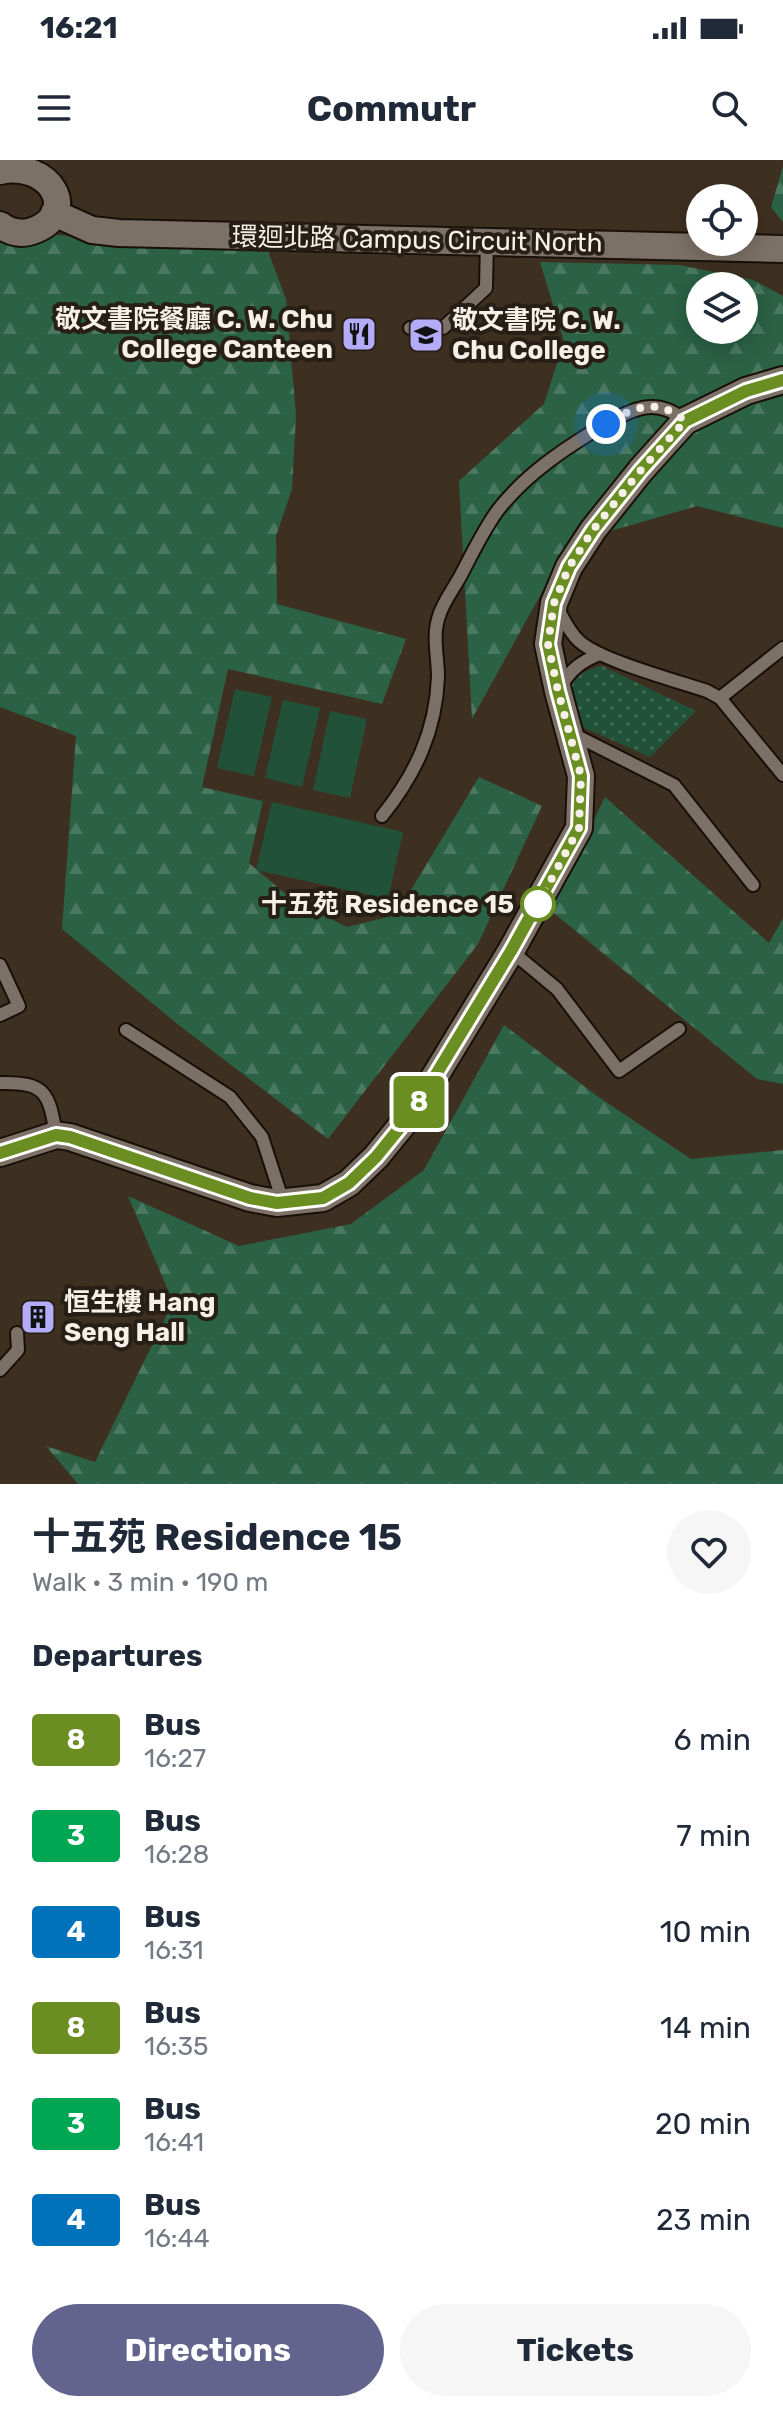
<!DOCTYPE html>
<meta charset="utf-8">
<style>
body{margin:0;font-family:Rubik,"Noto Sans TC",sans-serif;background:#f6f6f7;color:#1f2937;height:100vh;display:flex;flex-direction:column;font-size:30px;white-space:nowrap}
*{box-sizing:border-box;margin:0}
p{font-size:26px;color:#747a83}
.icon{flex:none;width:44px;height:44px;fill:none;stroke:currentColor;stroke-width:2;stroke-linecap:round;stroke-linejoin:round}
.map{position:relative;height:1324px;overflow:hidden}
.drawer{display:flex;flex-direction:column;background:#fff;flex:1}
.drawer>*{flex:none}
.badge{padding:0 16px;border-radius:6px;font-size:28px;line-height:52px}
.fabs{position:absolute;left:686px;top:24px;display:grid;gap:16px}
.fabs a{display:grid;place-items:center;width:72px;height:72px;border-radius:50%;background:#fff;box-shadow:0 4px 20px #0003;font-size:40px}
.you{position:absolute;width:40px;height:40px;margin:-20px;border:6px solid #fff;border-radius:50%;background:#1a73e8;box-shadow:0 0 0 12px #1a73e833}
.map>.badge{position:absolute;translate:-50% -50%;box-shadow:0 0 0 4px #fff}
h2{padding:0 32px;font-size:30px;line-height:72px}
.round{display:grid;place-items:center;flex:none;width:84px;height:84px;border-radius:42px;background:#f6f6f7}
.summary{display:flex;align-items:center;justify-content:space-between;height:136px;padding:0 32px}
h1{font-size:38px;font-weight:700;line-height:60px}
.button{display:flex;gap:16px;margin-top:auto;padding:16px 32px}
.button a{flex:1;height:92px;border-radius:48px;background:#62648e;color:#fff;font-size:32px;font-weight:700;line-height:92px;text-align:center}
.button a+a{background:#f6f6f7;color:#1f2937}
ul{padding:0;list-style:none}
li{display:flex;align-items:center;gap:24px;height:96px;padding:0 32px}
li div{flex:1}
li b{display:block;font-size:30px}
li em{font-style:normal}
li .badge{min-width:88px;font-weight:700;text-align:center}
.status{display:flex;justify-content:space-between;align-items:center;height:56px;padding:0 40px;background:#fff;direction:ltr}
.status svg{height:22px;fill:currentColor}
header{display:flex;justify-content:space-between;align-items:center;height:104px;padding:0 32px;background:#fff;font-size:36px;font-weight:700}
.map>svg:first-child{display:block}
</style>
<div class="status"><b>16:21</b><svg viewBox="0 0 49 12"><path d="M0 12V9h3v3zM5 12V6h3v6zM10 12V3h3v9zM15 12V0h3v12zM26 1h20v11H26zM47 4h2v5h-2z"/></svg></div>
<header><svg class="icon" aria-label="menu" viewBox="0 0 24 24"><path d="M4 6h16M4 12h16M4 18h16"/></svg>Commutr<svg class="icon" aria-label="search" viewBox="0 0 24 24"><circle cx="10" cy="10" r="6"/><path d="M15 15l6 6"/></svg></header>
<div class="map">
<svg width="783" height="1324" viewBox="0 0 783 1324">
<defs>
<pattern id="grass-dots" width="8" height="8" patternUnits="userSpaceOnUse" patternTransform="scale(2)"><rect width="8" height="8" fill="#215239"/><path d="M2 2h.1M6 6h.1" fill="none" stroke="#426b56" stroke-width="1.8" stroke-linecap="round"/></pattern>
<pattern id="forest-firs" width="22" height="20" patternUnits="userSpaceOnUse" patternTransform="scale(2)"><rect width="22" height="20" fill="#2b6145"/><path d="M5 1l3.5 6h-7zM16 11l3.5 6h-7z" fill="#4a7860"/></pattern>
</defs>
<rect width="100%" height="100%" fill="#31281e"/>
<!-- built -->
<path fill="#3e3021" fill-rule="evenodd" d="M0,0H783V1324H0ZM700,38H744V82H700ZM700,126H744V170H700Z"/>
<!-- grass -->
<path fill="url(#grass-dots)" d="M602,506L696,551L650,597L578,565L568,533C575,516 584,510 602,506Z"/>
<!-- forest -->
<g fill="url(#forest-firs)" fill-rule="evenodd">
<polygon points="783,6 783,62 771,47"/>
<polygon points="0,69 124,82 266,86 286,139 296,255 292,329 276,376 277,444 406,479 382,544 228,509 202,627 263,641 249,703 294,741 347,767 396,755 479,617 542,646 478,784 328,979 180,866 62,769 76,576 0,547"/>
<path d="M540,102L679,105L753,120L783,136V368L697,346L569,383L472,559L459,321L544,244L564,181ZM700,126H744V170H700Z"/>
<polygon points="605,637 769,783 783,758 783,924 757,919 550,750"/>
<polygon points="504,865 597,936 691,999 783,990 783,1324 78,1324 46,1286 95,1302 173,1142 128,1036 239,1086 351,1064 424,1010"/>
</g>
<!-- garden -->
<g fill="#215239">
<polygon points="235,529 272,537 254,616 217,608"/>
<polygon points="283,540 320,548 302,627 265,618"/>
<polygon points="330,551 367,559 350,638 313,630"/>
<polygon points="272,642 403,672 388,739 256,710"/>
</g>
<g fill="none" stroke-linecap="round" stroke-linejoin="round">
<defs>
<g id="service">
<polyline points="410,168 443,168 486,128 487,81"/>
<path d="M558,449C564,460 569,472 579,481C599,500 677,521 707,531L720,538L783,615"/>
<path d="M561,526C571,509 582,501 600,494"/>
<polyline points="720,538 783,488"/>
<polyline points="571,573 674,625 753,725"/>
<path d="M382,656C415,615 436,571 438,517C438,497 432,476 439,456C443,442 455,427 462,413C473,392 484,369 498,350C526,314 564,289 602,266C631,249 657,236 685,261"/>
<polyline points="511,791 557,829 619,911 679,869"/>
<polyline points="0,805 19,846 0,855"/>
<polyline points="126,870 230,937 262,977 283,1042"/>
<path d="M0,923C46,922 49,933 56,975"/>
<polyline points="0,1210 18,1190 17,1173"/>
</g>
<g id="minor">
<path d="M0,11C48,0 81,51 35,70C23,75 11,73 0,65"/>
<polyline points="54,53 92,70 119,73 783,89"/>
<polyline points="0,993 56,975 70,977 250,1038 277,1043 323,1038 349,1023 376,997 415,949 511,791 579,668 581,616 558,531 548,484 554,443 569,407 593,370 641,310 685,261 746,231 783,220"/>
</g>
</defs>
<!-- service casing -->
<use href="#service" stroke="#181008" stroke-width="16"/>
<!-- minor casing -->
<use href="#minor" stroke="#181008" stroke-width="30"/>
<!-- service -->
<use href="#service" stroke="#7c7166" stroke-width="12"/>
<!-- minor -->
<use href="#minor" stroke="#7c7166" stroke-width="26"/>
</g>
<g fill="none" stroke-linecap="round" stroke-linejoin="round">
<defs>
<polyline id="line" points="0,993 56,975 70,977 250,1038 277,1043 323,1038 349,1023 376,997 415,949 511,791 579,668 581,616 558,531 548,484 554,443 569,407 593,370 641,310 685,261 746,231 783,220"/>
</defs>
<!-- line casing -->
<use href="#line" stroke="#fff" stroke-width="18"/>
<!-- line -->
<use href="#line" stroke="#6b8e23" stroke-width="12"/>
<!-- walk -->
<path stroke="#f6f0e9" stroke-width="8" stroke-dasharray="0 14.4" d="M538,744L579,668L581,616L558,531L548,484L554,443L569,407L593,370L641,310L685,261C658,237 633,247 606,264"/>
</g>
<!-- icons -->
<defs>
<symbol id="restaurant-square" viewBox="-11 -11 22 22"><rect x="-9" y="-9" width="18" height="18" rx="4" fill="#b4acf9" stroke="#271e15"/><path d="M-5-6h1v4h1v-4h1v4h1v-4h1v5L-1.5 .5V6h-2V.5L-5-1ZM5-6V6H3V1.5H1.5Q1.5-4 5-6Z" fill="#111"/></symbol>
<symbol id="university-square" viewBox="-11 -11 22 22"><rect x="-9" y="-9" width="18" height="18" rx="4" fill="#b4acf9" stroke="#271e15"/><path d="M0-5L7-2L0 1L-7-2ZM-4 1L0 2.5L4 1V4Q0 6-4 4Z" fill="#111"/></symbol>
<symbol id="building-square" viewBox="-11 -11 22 22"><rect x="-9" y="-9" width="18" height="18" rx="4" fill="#b4acf9" stroke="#271e15"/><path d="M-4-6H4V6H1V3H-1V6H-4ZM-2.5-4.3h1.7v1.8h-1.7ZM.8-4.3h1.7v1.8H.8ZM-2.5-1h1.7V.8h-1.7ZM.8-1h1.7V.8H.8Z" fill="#111"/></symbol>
</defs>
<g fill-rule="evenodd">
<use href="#restaurant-square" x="339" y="154" width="40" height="40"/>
<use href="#university-square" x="406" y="155" width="40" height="40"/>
<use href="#building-square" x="18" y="1137" width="40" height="40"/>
</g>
<!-- markers -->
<circle fill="#fff" stroke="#6b8e23" stroke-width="4" cx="538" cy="744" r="16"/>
<g text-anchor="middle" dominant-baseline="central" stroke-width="8" stroke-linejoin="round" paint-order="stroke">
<!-- street labels -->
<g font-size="26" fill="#f6f0e9" stroke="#271e15">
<text transform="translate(417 80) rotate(1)">環迴北路 Campus Circuit North</text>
</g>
<!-- poi labels -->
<g font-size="26" font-weight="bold" fill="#f6f0e9" stroke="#271e15" text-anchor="start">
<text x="333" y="159" text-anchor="end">敬文書院餐廳 C. W. Chu<tspan x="333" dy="30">College Canteen</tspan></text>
<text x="452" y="160">敬文書院 C. W.<tspan x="452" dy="30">Chu College</tspan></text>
<text x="64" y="1142">恒生樓 Hang<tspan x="64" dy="30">Seng Hall</tspan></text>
</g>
<!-- stop labels -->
<g font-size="26" font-weight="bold" fill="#f6f0e9" stroke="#271e15" text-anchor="end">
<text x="514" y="744">十五苑 Residence 15</text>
</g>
</g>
</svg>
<div class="fabs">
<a><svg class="icon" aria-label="locate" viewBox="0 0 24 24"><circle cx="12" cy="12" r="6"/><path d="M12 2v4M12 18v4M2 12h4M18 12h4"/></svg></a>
<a><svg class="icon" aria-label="layers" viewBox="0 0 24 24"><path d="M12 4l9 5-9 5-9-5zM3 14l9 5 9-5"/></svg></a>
</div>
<div class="you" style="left:606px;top:264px"></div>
<b class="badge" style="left:419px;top:942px;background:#6b8e23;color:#fff">8</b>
</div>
<section class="drawer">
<div class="summary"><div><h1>十五苑 Residence 15</h1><p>Walk · 3 min · 190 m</p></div><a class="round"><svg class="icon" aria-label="heart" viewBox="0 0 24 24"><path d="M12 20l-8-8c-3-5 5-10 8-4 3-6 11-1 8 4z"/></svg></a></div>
<h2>Departures</h2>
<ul>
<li><span class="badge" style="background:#6b8e23;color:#fff">8</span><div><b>Bus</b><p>16:27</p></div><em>6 min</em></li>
<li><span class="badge" style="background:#00a651;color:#fff">3</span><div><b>Bus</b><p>16:28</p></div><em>7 min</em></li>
<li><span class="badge" style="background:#0072bc;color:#fff">4</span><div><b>Bus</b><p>16:31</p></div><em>10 min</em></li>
<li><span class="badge" style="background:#6b8e23;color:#fff">8</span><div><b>Bus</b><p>16:35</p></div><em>14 min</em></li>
<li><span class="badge" style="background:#00a651;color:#fff">3</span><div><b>Bus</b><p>16:41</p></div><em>20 min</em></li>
<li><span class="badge" style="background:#0072bc;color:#fff">4</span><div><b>Bus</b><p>16:44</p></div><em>23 min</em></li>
</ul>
<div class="button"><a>Directions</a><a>Tickets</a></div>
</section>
